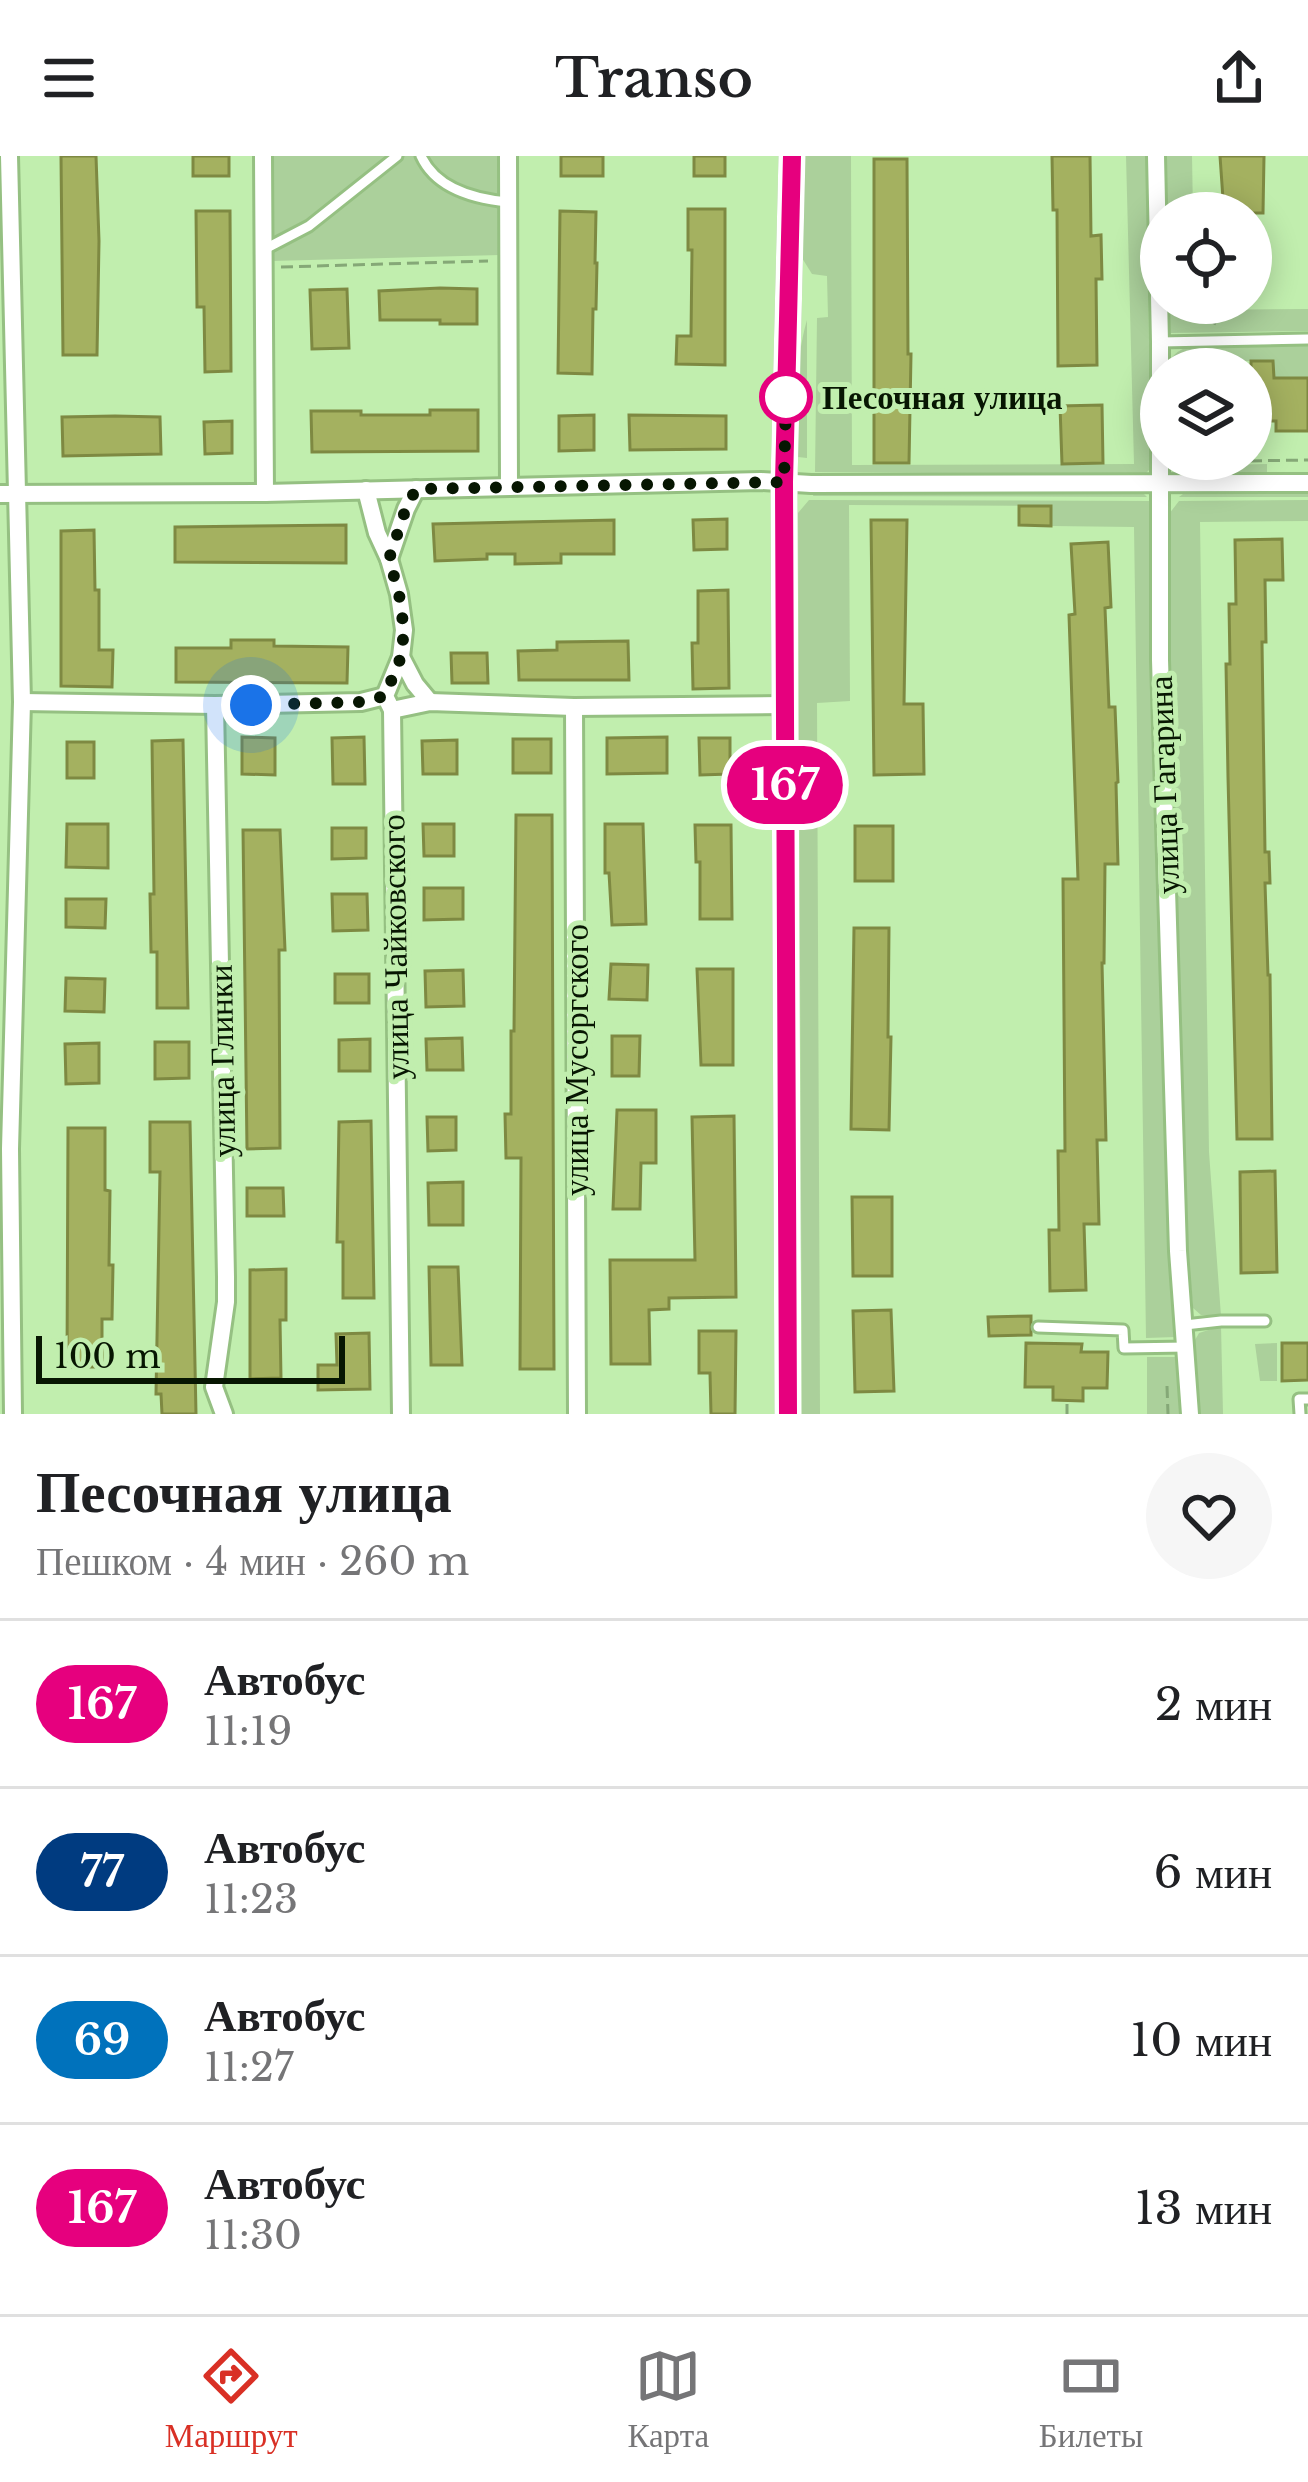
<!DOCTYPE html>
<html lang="ru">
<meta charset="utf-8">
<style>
body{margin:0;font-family:"Libre Baskerville",serif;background:#f6f6f6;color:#202124;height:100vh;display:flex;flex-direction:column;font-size:45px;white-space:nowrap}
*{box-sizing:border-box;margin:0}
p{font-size:39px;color:#757577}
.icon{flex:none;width:66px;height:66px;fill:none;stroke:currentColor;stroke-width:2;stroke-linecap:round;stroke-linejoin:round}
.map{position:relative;height:1258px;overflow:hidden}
.side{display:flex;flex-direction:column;background:#fff;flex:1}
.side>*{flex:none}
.badge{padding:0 24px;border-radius:39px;font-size:42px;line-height:78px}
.buttons{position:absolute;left:1140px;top:36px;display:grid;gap:24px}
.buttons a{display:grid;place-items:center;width:132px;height:132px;border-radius:50%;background:#fff;box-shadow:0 6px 30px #0003;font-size:60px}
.scale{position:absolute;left:36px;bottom:30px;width:309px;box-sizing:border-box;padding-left:12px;border:6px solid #071602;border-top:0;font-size:33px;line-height:42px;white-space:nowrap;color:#071602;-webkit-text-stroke:9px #c1eeae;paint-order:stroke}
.you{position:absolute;width:60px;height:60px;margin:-30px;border:9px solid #fff;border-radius:50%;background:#1a73e8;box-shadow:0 0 0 18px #1a73e833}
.map>.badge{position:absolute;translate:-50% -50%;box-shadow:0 0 0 6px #fff}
.round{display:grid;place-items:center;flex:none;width:126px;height:126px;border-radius:63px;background:#f6f6f6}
.summary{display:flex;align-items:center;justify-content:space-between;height:204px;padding:0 36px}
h1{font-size:57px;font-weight:600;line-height:90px}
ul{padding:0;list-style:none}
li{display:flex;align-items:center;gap:36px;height:168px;padding:0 36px;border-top:3px solid #e0e0e0}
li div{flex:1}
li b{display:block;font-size:45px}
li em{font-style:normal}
li .badge{min-width:132px;font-weight:700;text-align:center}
header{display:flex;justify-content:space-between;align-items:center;height:156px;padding:0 36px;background:#fff;font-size:54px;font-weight:600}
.dock{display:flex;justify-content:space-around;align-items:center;height:168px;border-top:3px solid #e0e0e0;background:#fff;font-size:33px;color:#757577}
.dock a{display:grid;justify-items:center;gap:6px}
.dock .current{color:#d93025}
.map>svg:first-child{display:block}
</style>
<header><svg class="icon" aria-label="menu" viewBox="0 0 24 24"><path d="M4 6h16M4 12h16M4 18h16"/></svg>Transo<svg class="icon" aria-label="share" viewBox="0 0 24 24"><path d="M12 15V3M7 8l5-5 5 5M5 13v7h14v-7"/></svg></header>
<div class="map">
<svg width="1308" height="1258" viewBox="0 0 1308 1258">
<rect width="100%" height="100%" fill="#c1eeae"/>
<!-- green -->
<g fill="#abd09b">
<polygon points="270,0 502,0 500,99 271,105"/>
<polygon points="805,0 851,0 852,309 1134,308 1126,0 1146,0 1151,312 1144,319 815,316 817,162 828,161 827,120 812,118 802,102"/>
<polygon points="1165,0 1192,0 1193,57 1166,57"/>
<polygon points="1168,147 1195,147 1196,154 1308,153 1308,175 1169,177"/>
<path d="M807,164V302L798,301C797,255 794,208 807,164Z"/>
<path d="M1308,188V222H1274L1273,205H1219V213H1169C1169,200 1178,195 1188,190Z"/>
<polygon points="1267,308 1267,317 1176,318 1171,310"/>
<polygon points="1187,335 1308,335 1308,341 1179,341"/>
<polygon points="814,336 1142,336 1147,341 813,340"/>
<polygon points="809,344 1149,345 1152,355 1153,503 1170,1099 1176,1181 1146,1182 1134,371 1051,370 1051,350 849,349 850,545 817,547 820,1258 802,1258 798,357"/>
<polygon points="1308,344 1308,365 1200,366 1209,996 1221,1160 1201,1159 1193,1152 1188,1097 1169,500 1169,358 1179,345"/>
<polygon points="1221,1170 1223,1258 1199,1258 1195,1184 1199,1177"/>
<polygon points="1277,1187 1277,1225 1260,1225 1255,1188"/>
<polygon points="1147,1201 1177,1201 1180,1258 1147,1258"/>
</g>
<!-- building -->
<g fill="#a4b160" stroke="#7e8942" stroke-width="3">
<polygon points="61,0 96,0 99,85 97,199 63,199"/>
<rect x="193" y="0" width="36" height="20"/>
<rect x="561" y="0" width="42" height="20"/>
<rect x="694" y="0" width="31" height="20"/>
<polygon points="1052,0 1090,0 1091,80 1101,79 1102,123 1096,123 1097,209 1058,210 1057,54 1053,54"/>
<polygon points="1220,0 1264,0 1263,57 1224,57"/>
<polygon points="874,3 907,3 908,198 911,198 909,307 874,307"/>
<polygon points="688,53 725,53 725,209 676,208 677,180 691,180 692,94 688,94"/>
<polygon points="196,55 230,55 231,215 205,216 204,151 197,151"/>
<polygon points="560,55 596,56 595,107 597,107 596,153 593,153 592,218 558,217"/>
<polygon points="440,132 477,133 477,168 440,168 440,164 380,164 379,135"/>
<polygon points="347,133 349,192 312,193 310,134"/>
<polygon points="1251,205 1273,205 1274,222 1308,222 1308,275 1276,275 1276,265 1251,265"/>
<polygon points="1102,249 1103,307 1062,308 1060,250"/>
<polygon points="430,254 478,254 478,295 312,296 311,255 361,255 361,259 430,259"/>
<polygon points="594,259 594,294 559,295 559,260"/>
<polygon points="629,259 726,260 726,293 630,294"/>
<polygon points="115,260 160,261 161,298 63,300 62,261"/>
<polygon points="232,265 232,297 205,298 204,266"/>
<polygon points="1019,350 1051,350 1051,370 1019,369"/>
<polygon points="727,363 727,393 694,394 693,364"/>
<polygon points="614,364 614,398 561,398 561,407 515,408 515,398 487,398 487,403 435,405 433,368"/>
<polygon points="871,364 907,364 904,548 923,548 924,618 874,619"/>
<polygon points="346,369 346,407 175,406 175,371"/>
<polygon points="94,374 95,434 99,434 99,494 113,494 112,531 61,530 61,375"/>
<polygon points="1282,383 1283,424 1265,424 1266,486 1262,486 1265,696 1269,696 1270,727 1265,727 1268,819 1270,819 1272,983 1237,983 1228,621 1226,508 1230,508 1229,448 1236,448 1235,384"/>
<polygon points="1108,386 1111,451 1105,452 1109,551 1115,551 1118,626 1116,627 1118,708 1105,708 1104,807 1102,807 1106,984 1097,984 1099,1068 1084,1068 1086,1134 1050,1135 1049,1074 1059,1074 1058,995 1065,995 1063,723 1078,723 1069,459 1075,458 1071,388"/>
<polygon points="728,434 729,532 693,533 692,487 698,487 698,435"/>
<polygon points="231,484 274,484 274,490 348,491 347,527 176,526 176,492 231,492"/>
<polygon points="628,485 629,524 519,524 518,495 557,494 557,486"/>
<polygon points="451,497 487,497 488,527 452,527"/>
<polygon points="242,581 275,582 275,619 242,618"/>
<polygon points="364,581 365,628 333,628 332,582"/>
<polygon points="667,581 667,617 607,618 607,582"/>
<polygon points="699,582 730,582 730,618 700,619"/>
<rect x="513" y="583" width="38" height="34"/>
<polygon points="183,584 188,852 157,852 157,796 151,796 150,738 154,738 152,585"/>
<polygon points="457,584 457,618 423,618 422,585"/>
<rect x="67" y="586" width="27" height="36"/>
<polygon points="516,659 552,659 554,1213 520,1213 521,1002 506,1002 505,958 511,958 511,875 514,875"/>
<polygon points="67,668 108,668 108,712 66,711"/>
<polygon points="423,668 454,668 454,700 424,700"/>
<polygon points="605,668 643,668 646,768 612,769 609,717 605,717"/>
<polygon points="695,669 731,669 732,763 700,763 700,706 696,706"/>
<rect x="855" y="670" width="38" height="55"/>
<polygon points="332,672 366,672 366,702 332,703"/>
<polygon points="243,674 280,674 285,794 279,794 280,992 247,993"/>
<polygon points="424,732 463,732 463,763 424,764"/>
<polygon points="332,738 367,738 368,774 333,775"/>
<polygon points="66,743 106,743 105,772 66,771"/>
<polygon points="854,772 889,772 888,881 891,881 889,974 851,973"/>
<polygon points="611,808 648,809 647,844 609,843"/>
<polygon points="697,813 733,813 733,909 701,909"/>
<polygon points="463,814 464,850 426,851 425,815"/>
<rect x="335" y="818" width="34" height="29"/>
<polygon points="66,822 105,823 104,856 65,855"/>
<polygon points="612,880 640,880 639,920 612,920"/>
<polygon points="462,882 463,914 427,914 426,883"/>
<polygon points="370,883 370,915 339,915 339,884"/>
<polygon points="155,886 189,886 189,922 155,923"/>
<polygon points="99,887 99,927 66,928 65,888"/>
<polygon points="617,954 656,954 656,1007 641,1007 640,1053 613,1053"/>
<polygon points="734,960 736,1141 669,1142 669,1153 649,1154 650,1208 611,1208 610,1104 695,1104 692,961"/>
<polygon points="427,961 456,961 456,994 428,995"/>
<polygon points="371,965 374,1142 343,1142 343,1086 337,1086 339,966"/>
<polygon points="150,966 190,966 196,1258 162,1258 161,1238 156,1238 160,1016 150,1016"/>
<polygon points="68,972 105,972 105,1034 110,1035 109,1109 113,1109 112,1163 102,1163 102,1211 67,1211"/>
<polygon points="1275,1015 1277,1116 1241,1117 1240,1016"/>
<polygon points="463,1026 463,1069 429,1069 428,1027"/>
<polygon points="247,1032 283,1032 284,1060 247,1060"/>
<polygon points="852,1041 892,1041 892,1120 853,1120"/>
<polygon points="429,1111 458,1111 462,1209 431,1209"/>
<polygon points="286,1113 286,1164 280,1164 281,1222 250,1223 250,1114"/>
<polygon points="891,1154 894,1235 855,1236 853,1155"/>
<polygon points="1031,1160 1031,1179 989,1180 988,1161"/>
<polygon points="699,1175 736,1175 735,1258 711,1258 710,1217 699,1217"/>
<polygon points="369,1177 370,1233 318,1234 318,1209 337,1209 336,1178"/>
<polygon points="1026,1187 1082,1188 1081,1196 1108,1196 1107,1232 1083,1232 1083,1245 1053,1244 1053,1231 1025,1231"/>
<polygon points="1282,1187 1308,1187 1308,1224 1282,1225"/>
</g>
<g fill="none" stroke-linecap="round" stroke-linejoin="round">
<defs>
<g id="service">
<path d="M421,0C436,33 475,43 508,46"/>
<polyline points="265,93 309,70 397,0"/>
<polyline points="1160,186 1308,183"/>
<polyline points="1185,1169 1221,1165 1265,1165"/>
<polyline points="1038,1171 1123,1174 1124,1192 1187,1191"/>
<polyline points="1300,1258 1299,1243 1308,1243"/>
</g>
<g id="minor">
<polyline points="9,0 22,546 10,993 13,1258"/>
<polyline points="263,0 265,337"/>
<polyline points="508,0 509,331"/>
<polyline points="1156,0 1160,186 1160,504 1178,1095 1190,1258"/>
<polyline points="366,334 377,377 389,403 399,438 404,474 401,501 385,540 392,554 401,1258"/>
<polyline points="0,338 265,337 761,325 811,328 1308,327"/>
<polyline points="389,403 406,353 416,333"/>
<polyline points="401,501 415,528 430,546"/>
<polyline points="22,546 215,549 361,546 385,540"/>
<polyline points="215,549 226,1121 226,1146 214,1231 224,1258"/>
<polyline points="574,551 577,1258"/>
<polyline points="392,554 430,546 574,551 784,549"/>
</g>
<polyline id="tertiary" points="788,1258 784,326 792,0"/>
</defs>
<!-- service casing -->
<use href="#service" stroke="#95c082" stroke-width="15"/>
<!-- minor casing -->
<use href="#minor" stroke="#95c082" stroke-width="22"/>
<!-- tertiary casing -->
<use href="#tertiary" stroke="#95c082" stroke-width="27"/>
<!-- path -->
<g stroke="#85a877" stroke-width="3" stroke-dasharray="12 6" stroke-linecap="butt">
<polyline points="281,111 488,105"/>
<polyline points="1182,147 1187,153 1216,168"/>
<polyline points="1206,213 1218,202"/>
<polyline points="1178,306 1308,304"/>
<polyline points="1167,1230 1168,1258"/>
<polyline points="1067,1258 1067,1248"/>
</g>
<!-- service -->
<use href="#service" stroke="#fff" stroke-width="9"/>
<!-- minor -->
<use href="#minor" stroke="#fff" stroke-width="16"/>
<!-- tertiary -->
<use href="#tertiary" stroke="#fff" stroke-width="21"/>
</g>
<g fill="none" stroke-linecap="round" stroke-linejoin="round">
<defs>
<polyline id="line" points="788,1258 784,326 792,0"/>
</defs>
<!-- line casing -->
<use href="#line" stroke="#fff" stroke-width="27"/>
<!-- line -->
<use href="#line" stroke="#e6007e" stroke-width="18"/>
<!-- walk -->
<polyline stroke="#071602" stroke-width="12" stroke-dasharray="0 21.6" points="251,549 361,546 385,540 401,501 404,474 399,438 389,403 406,352 416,333 784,326 786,241"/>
</g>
<!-- markers -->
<circle fill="#fff" stroke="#e6007e" stroke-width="6" cx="786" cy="241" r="24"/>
<g text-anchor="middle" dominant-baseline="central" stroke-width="10" stroke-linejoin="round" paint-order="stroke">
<!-- stop labels -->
<g font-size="33" font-weight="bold" fill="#071602" stroke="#c1eeae" text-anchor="start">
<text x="822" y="241">Песочная улица</text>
</g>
<!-- street labels -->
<g font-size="33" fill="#071602" stroke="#c1eeae">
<text transform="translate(1164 629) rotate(-92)">улица Гагарина</text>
<text transform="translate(395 791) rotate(-91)">улица Чайковского</text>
<text transform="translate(576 904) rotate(-90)">улица Мусоргского</text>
<text transform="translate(222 905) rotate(-91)">улица Глинки</text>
</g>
</g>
</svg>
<div class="buttons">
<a><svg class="icon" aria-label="locate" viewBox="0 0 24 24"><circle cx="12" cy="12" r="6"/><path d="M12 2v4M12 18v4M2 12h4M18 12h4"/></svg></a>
<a><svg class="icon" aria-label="layers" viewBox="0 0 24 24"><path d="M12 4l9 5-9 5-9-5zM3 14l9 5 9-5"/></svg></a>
</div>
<div class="scale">100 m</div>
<div class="you" style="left:251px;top:549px"></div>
<b class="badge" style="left:785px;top:629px;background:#e6007e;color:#fff">167</b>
</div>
<section class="side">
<div class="summary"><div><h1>Песочная улица</h1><p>Пешком · 4 мин · 260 m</p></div><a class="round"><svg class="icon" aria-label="heart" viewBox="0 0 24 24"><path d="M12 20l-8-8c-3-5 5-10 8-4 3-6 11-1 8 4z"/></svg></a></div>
<ul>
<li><span class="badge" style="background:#e6007e;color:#fff">167</span><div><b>Автобус</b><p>11:19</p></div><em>2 мин</em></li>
<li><span class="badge" style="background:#003b80;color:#fff">77</span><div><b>Автобус</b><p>11:23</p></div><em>6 мин</em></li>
<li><span class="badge" style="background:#0072bc;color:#fff">69</span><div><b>Автобус</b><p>11:27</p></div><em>10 мин</em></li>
<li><span class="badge" style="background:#e6007e;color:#fff">167</span><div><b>Автобус</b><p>11:30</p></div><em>13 мин</em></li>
</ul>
</section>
<nav class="dock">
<a class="current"><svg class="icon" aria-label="directions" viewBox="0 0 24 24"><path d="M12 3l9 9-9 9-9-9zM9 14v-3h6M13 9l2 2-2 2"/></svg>Маршрут</a>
<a><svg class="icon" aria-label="map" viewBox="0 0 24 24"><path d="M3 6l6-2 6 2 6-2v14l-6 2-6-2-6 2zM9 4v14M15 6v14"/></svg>Карта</a>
<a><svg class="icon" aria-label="tickets" viewBox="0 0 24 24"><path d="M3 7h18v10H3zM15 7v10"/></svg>Билеты</a>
</nav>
